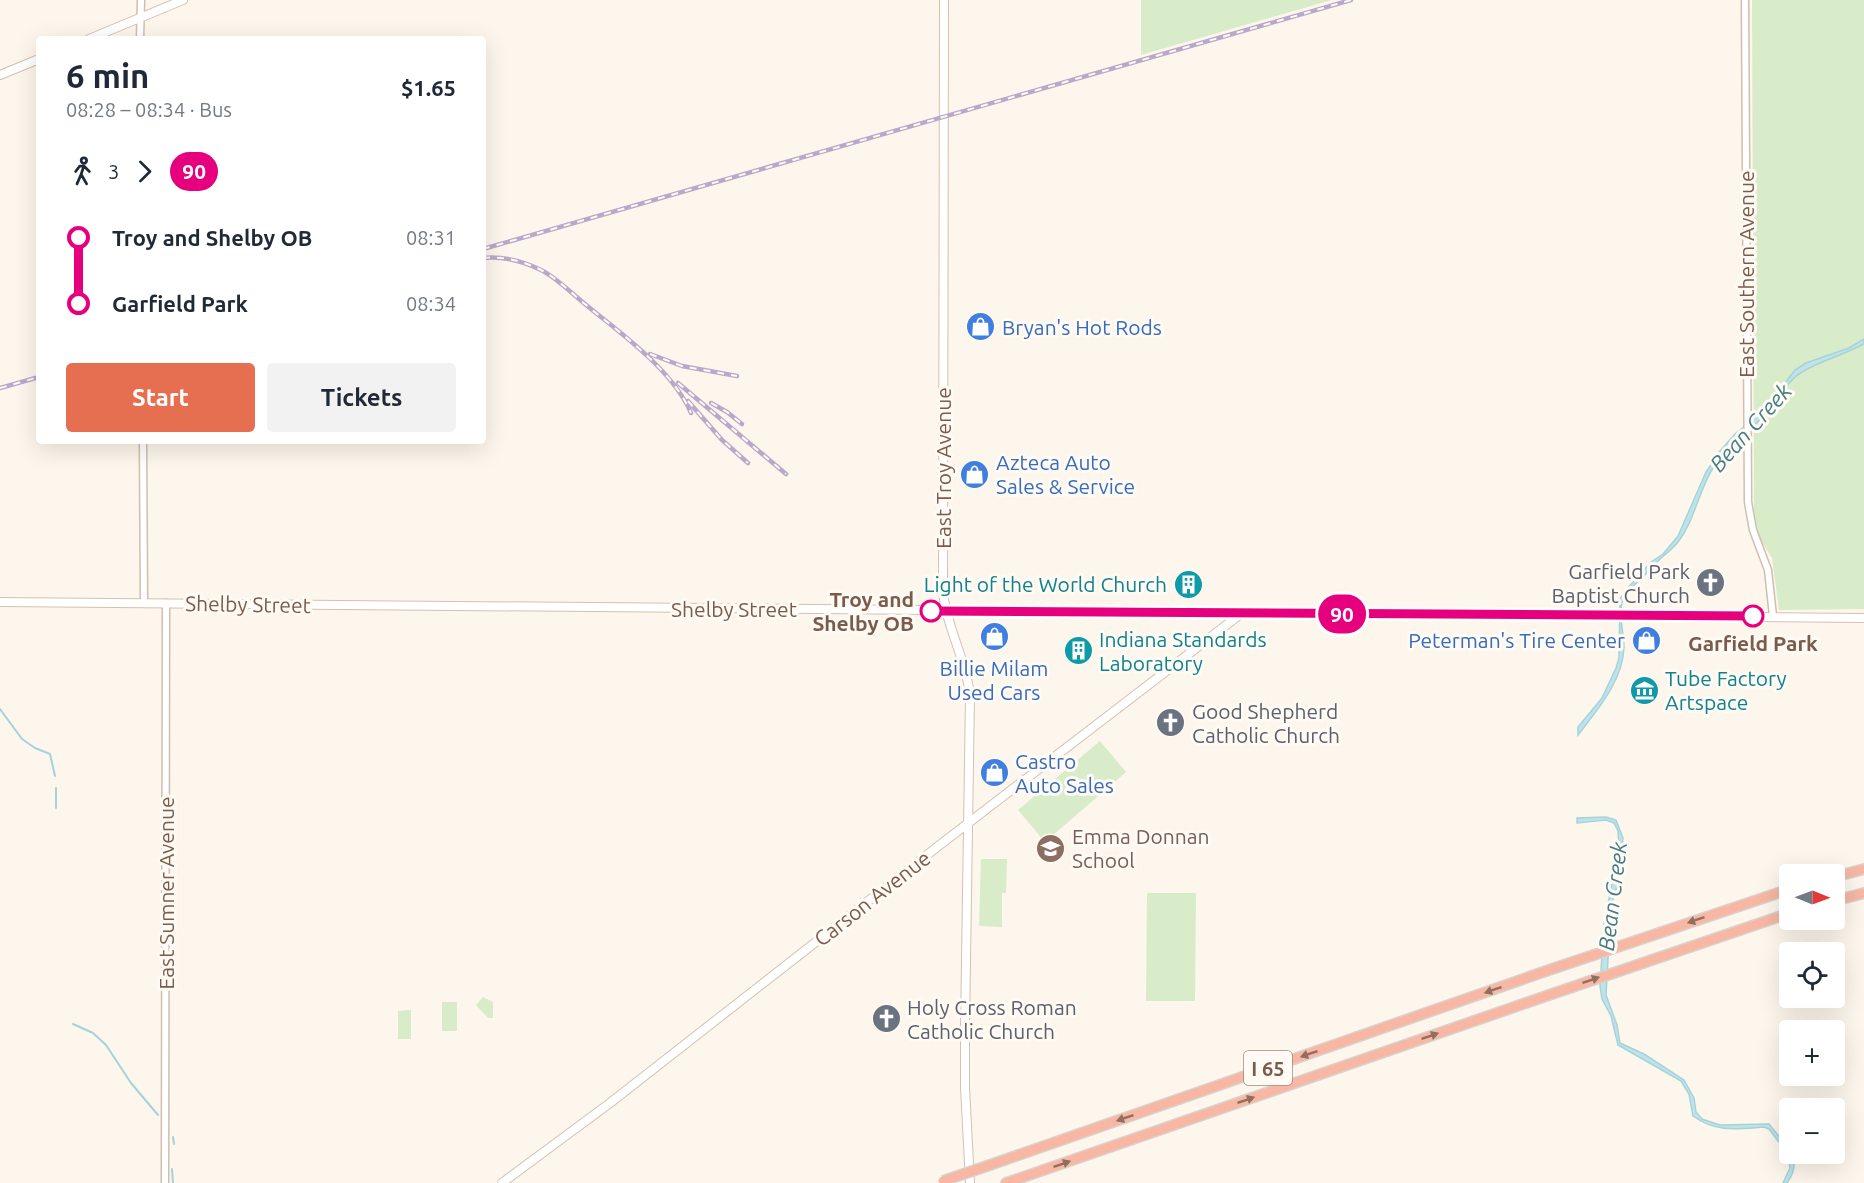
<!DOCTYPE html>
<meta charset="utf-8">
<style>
body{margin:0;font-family:Ubuntu,sans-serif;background:#f2f2f3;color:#1f2937;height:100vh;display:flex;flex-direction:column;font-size:22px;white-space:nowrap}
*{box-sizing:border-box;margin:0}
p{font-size:20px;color:#747a83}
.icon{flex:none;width:33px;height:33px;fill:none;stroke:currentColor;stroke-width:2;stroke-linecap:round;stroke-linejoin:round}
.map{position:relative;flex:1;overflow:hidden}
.side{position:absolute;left:36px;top:36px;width:450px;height:408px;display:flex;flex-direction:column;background:#fff;border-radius:6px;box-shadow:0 6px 24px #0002}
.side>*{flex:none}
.badge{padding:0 12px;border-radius:20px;font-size:21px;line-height:39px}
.needle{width:39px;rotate:91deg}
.fabs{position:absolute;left:1779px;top:864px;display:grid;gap:12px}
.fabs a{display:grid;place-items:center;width:66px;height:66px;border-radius:6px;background:#fff;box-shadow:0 6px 24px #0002;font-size:30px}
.map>.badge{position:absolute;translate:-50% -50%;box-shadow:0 0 0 3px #fff}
.legs{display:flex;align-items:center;gap:9px;height:66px;padding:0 30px;font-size:20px}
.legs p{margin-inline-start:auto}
.summary{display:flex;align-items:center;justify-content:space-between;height:102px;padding:0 30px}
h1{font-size:33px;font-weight:700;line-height:45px}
.button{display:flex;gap:12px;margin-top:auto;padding:12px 30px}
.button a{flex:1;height:69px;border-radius:6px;background:#e76f51;color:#fff;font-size:24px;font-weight:700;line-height:69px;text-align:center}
.button a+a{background:#f2f2f3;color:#1f2937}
ul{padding:0 30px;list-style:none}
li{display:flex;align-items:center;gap:21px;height:66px;font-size:22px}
li i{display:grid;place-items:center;width:9px;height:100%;margin:0 8px;background:currentColor}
li i::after{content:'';width:15px;height:15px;margin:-8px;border:4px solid;border-radius:50%;background:#fff}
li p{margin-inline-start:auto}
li:first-child i{background:linear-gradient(#0000 50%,currentColor 0)}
li:last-child i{background:linear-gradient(currentColor 50%,#0000 0)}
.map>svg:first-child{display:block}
</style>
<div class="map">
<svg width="1864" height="1183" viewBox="0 0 1864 1183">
<rect width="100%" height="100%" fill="#fdf6ec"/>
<!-- green -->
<g fill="#d8ecc9">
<polygon points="1141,0 1332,0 1141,55"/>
<polygon points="1752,0 1864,0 1864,609 1779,610 1772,558 1759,538 1754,511"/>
<polygon points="1100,741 1126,772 1045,842 1018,810"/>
<polygon points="981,859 1007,859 1006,893 1002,893 1002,927 979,926"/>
<polygon points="1147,893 1196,893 1195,1001 1146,1001"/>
<polygon points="483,997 493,1002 493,1018 488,1018 476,1005"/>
<rect x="442" y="1002" width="15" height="29"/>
<polygon points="411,1010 411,1039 398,1039 398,1011"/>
</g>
<!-- water -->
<g fill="#bfe3e8" stroke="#a5d3da" stroke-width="1.5">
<path d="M1864,339V344C1844,355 1822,360 1802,372C1785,382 1777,403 1764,416C1746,434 1726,446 1713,468C1698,492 1695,520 1678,542C1671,551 1662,556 1655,564C1650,568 1647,573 1643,577C1636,584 1628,589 1624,597C1617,612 1624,632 1624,647C1623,681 1597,710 1578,735V727L1602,698L1616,668L1619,658L1620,599L1626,590L1651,562L1663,554L1678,536L1706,472L1720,451L1735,434L1764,410L1795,370L1806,363L1849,348Z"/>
<path d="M1606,817L1616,820L1623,838L1617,886L1611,906L1606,995L1617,1025L1620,1043L1644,1054L1684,1080L1694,1098L1696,1112L1702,1119L1720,1125L1769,1124L1789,1149L1790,1154H1792C1796,1165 1794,1173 1787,1183H1783L1790,1168L1789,1161L1785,1150L1769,1129L1764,1127C1738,1129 1716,1133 1693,1116L1689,1094L1681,1081L1618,1045L1611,1016L1602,999L1600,986L1604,924L1619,847L1618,831L1614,823L1606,820L1577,823V818Z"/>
</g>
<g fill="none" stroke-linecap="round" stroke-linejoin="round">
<!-- stream -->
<g stroke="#a5d3da" stroke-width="2">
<polyline points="0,709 22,739 35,748 50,754 55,776"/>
<polyline points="56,788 56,808"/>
<polyline points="73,1024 93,1033 106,1045 131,1083 158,1115"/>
<polyline points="173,1137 174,1144"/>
<polyline points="172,1169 173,1183"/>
</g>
<defs>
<g id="tertiary">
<polyline points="1745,0 1748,502 1753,530 1768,570 1773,616"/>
<polyline points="140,39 141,0"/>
<polyline points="143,441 144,603"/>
<polyline points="165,1183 166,603"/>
</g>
<g id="secondary">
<path d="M944,0L943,592C947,629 966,659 970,695L965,1028V1087L970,1183"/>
<polyline points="89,39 183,0"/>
<polyline points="0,75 39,59"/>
<polyline points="0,602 1864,618"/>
<polyline points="502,1183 610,1103 941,844 1242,613"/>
</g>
<g id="motorway">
<polyline points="1834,877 1864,869"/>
<polyline points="1834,901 1864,893"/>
<polyline points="987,1166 1549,970 1790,889"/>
<polyline points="1006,1183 1549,995 1790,913"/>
</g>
</defs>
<!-- tertiary casing -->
<use href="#tertiary" stroke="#d1beb0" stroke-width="9"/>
<!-- secondary casing -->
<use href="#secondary" stroke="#d6c0b0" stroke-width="10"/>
<!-- motorway casing -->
<use href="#motorway" stroke="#dad1cd" stroke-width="12"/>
<!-- tertiary -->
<use href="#tertiary" stroke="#fff" stroke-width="6"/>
<!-- secondary -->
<use href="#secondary" stroke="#fff" stroke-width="8"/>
<!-- motorway -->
<use href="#motorway" stroke="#f7b7a3" stroke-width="9"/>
<defs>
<g id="rail">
<polyline points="483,249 1351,0"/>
<path d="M483,258C504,256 523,261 541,270C557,278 571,293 585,304C621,334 672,369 691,413"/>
<polyline points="650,354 682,366 737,376"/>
<polyline points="678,383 786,474"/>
<polyline points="0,388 39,377"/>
<polyline points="688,401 722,440 748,463"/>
<polyline points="711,403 727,412 742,424"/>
</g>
</defs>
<!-- rail casing -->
<use href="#rail" stroke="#b9a8c9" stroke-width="4.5"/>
<!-- rail -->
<use href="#rail" stroke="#fffaf3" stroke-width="2" stroke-dasharray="7" stroke-linecap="butt"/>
<defs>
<polyline id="motorway-bridge" points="943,1181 987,1166"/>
</defs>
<!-- motorway-bridge casing -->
<use href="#motorway-bridge" stroke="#dad1cd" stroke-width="12" stroke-linecap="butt"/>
<!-- motorway-bridge -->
<use href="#motorway-bridge" stroke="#f7b7a3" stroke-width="9"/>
</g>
<!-- one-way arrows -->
<defs><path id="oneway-solid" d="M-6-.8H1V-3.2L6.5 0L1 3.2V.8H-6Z" transform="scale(1.5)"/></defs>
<g fill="#936e5e">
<use href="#oneway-solid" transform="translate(1696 920) rotate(161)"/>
<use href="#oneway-solid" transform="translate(1591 980) rotate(-19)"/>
<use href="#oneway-solid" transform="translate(1493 990) rotate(161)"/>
<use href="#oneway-solid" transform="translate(1430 1036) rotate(-19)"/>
<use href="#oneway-solid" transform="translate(1309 1054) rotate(161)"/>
<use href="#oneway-solid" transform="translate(1246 1100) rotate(-19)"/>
<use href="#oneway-solid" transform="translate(1125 1118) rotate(161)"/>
<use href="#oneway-solid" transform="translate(1062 1164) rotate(-19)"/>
</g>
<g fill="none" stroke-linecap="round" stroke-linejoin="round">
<defs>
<polyline id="line-1" points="931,611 1753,616"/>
</defs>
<!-- line-1 casing -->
<use href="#line-1" stroke="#fff" stroke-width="14"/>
<!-- line-1 -->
<use href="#line-1" stroke="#e6007e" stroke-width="9"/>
</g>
<!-- icons -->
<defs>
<symbol id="shop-disc" viewBox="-11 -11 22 22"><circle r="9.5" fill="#3f7fe0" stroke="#fffaf3"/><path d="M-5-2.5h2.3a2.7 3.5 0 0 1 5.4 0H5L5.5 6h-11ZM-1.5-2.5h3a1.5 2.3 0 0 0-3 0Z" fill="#fff"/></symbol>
<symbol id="church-disc" viewBox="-11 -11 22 22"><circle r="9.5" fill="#6b7280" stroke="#fffaf3"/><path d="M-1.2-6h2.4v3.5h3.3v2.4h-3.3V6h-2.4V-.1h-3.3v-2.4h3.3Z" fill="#fff"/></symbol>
<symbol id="building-disc" viewBox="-11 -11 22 22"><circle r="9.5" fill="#0f9aa8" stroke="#fffaf3"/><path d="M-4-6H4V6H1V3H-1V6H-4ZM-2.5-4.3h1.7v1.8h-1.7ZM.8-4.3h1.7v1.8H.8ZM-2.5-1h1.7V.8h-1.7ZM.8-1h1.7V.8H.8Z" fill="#fff"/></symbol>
<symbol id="museum-disc" viewBox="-11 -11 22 22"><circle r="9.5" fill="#0f9aa8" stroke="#fffaf3"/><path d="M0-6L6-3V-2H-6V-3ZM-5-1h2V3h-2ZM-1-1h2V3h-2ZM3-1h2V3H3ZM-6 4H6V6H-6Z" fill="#fff"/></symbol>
<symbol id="school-disc" viewBox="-11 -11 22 22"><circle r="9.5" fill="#8d6e63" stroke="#fffaf3"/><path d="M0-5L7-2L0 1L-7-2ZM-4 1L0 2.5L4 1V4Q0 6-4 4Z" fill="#fff"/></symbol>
</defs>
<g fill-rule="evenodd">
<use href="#shop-disc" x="964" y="310" width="33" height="33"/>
<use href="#shop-disc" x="958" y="458" width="33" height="33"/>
<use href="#church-disc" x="1694" y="566" width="33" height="33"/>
<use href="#building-disc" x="1172" y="568" width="33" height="33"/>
<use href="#shop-disc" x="978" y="620" width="33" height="33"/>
<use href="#shop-disc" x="1630" y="624" width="33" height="33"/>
<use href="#building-disc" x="1062" y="634" width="33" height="33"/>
<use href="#museum-disc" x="1628" y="674" width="33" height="33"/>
<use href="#church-disc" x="1154" y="706" width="33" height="33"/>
<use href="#shop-disc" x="978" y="756" width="33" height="33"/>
<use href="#school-disc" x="1034" y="832" width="33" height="33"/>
<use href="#church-disc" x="870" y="1002" width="33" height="33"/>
</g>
<!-- markers -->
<g fill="#fff" stroke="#e6007e" stroke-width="3">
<circle cx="931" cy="611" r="10"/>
<circle cx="1753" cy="616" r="10"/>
</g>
<g text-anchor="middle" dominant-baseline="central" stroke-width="6" stroke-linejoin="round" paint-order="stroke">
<!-- shield labels -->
<rect fill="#fffaf3" stroke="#a28b7f" stroke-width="1.5" x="1244" y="1051" width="48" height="34" rx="4.5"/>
<g font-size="20" font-weight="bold" fill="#7a5c4d">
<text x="1268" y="1068">I 65</text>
</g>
<!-- street labels -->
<g font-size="21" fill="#7a5c4d" stroke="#fffaf3">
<text transform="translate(1746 274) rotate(-90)">East Southern Avenue</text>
<text transform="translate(943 468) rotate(-90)">East Troy Avenue</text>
<text transform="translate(248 604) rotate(1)">Shelby Street</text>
<text x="734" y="609">Shelby Street</text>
<text transform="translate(166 893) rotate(-90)">East Sumner Avenue</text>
<text transform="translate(872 898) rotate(-38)">Carson Avenue</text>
</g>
<!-- shop labels -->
<g font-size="21" fill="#366cbe" stroke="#fffaf3" text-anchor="start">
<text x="1002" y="327">Bryan's Hot Rods</text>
<text x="996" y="462">Azteca Auto<tspan x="996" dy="24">Sales &amp; Service</tspan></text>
<text x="1625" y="640" text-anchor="end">Peterman's Tire Center</text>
<text x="994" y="668" text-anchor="middle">Billie Milam<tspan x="994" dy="24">Used Cars</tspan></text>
<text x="1015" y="761">Castro<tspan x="1015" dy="24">Auto Sales</tspan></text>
</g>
<!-- worship labels -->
<g font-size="21" fill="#5b616d" stroke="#fffaf3" text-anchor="start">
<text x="1690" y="571" text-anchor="end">Garfield Park<tspan x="1690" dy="24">Baptist Church</tspan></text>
<text x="1192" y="711">Good Shepherd<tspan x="1192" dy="24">Catholic Church</tspan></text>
<text x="907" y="1007">Holy Cross Roman<tspan x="907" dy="24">Catholic Church</tspan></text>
</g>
<!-- culture labels -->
<g font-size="21" fill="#0d838f" stroke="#fffaf3" text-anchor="start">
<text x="1167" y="584" text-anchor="end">Light of the World Church</text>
<text x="1099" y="639">Indiana Standards<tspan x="1099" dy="24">Laboratory</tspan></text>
<text x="1665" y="678">Tube Factory<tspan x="1665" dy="24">Artspace</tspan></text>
</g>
<!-- stop labels -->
<g font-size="21" font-weight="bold" fill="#7a5c4d" stroke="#fffaf3" text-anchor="end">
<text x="914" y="599">Troy and<tspan x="914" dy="24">Shelby OB</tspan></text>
<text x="1753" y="643" text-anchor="middle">Garfield Park</text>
</g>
<!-- education labels -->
<g font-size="21" fill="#785e54" stroke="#fffaf3" text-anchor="start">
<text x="1072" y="836">Emma Donnan<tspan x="1072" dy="24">School</tspan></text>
</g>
<!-- water labels -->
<g font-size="22" font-style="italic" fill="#437c86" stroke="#fffaf3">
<text transform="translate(1750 427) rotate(-48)">Bean Creek</text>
<text transform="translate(1612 896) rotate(-83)">Bean Creek</text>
</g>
</g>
</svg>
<div class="fabs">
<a><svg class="needle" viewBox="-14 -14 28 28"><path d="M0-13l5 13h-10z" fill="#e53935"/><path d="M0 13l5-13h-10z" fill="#747a83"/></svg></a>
<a><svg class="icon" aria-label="locate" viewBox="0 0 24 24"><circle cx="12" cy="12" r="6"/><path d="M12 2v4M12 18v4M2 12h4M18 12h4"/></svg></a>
<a>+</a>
<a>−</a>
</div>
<b class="badge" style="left:1342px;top:614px;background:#e6007e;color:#fff">90</b>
<section class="side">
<div class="summary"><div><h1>6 min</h1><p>08:28 – 08:34 · Bus</p></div><b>$1.65</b></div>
<div class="legs"><svg class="icon" aria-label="walk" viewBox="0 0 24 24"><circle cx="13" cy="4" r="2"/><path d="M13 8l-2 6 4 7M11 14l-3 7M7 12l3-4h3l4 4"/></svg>3<svg class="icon" aria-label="forward" viewBox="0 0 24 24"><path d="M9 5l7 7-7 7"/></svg><b class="badge" style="background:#e6007e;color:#fff">90</b></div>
<ul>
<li><i style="color:#e6007e"></i><b>Troy and Shelby OB</b><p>08:31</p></li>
<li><i style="color:#e6007e"></i><b>Garfield Park</b><p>08:34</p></li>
</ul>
<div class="button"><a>Start</a><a>Tickets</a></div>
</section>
</div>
